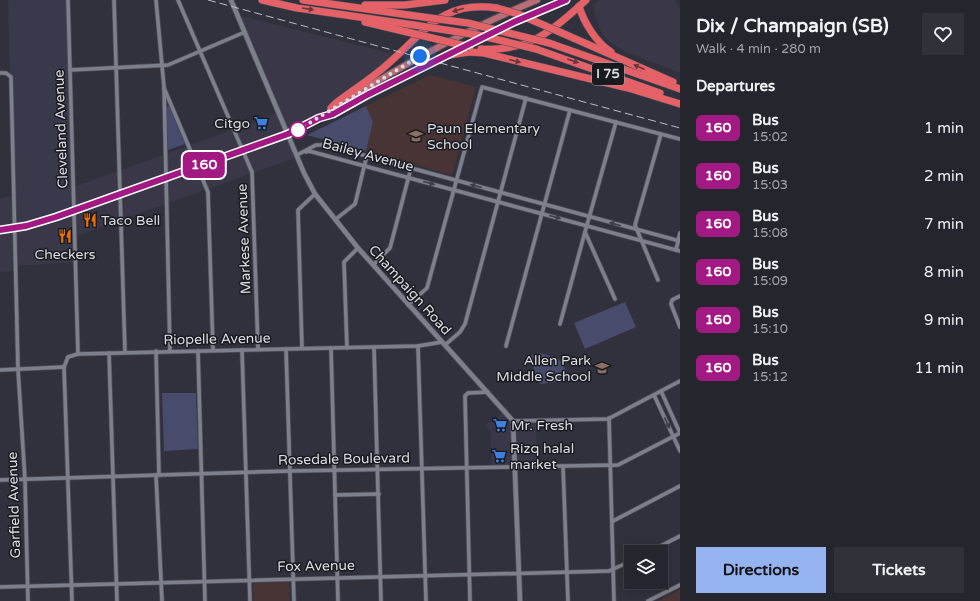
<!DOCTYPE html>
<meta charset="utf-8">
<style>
body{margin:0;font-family:"Varela Round",sans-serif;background:#303139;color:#f1f3f6;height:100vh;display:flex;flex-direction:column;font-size:15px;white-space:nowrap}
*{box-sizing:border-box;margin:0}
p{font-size:13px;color:#a3a5aa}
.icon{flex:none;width:22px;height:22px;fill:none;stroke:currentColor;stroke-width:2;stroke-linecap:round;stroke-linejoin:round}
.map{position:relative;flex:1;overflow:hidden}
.panel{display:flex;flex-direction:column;background:#24252d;width:300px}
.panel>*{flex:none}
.badge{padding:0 8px;border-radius:6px;font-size:14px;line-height:26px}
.controls{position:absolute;left:624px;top:545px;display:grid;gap:8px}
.controls a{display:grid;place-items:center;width:44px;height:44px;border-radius:0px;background:#24252d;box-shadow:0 2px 10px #0003,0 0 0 1px #414249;font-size:20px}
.you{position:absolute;width:20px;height:20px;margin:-10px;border:3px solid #fff;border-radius:50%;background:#1a73e8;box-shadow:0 0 0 6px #1a73e833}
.map>.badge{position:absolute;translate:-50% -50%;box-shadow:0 0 0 2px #fff}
h2{padding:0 16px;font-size:15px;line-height:36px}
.round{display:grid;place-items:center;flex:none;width:42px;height:42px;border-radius:0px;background:#303139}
.overview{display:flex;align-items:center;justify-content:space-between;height:68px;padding:0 16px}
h1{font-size:19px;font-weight:700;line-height:30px}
.button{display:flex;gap:8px;margin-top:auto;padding:8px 16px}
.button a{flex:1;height:46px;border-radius:0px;background:#95b2f1;color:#111;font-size:16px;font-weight:700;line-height:46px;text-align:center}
.button a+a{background:#303139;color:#f1f3f6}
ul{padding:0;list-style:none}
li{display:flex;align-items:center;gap:12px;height:48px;padding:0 16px}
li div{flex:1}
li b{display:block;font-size:15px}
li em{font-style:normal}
li .badge{min-width:44px;font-weight:700;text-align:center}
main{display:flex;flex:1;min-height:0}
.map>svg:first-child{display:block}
</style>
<main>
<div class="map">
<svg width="680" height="601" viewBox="0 0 680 601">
<rect width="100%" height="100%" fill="#30313c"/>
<!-- commercial -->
<g fill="#3a3749">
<polygon points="599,0 675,0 680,10 680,73 628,53 611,43 603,35 595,16 593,5"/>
<polygon points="237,15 394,54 319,118 289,134 297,155 292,159 76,236 76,262 15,266 15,271 0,272 0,198 74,187 257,121 279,111"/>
<polygon points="505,412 513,421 536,420 537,467 492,467 490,430 485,425"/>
</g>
<!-- built -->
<polygon fill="#38394b" points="8,0 68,0 75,211 14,228"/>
<!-- education -->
<g fill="#483434">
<polygon points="430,75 476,87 452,175 366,151 373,122 366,106"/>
<polygon points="289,582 290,601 254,601 253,583"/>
<polygon points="680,589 680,601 658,601 674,593"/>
</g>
<!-- green -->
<g fill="#494b6c">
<polygon points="169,106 185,144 168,150 166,107"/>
<polygon points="366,106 373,122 366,151 307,135"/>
<polygon points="625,302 636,327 585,349 574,323"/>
<polygon points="540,353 558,358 566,370 568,380 541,384 538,382 530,356"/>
<polygon points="162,393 196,393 198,449 164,451"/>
</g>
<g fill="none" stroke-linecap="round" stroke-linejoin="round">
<defs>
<g id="minor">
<polyline points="68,0 78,354"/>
<polyline points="114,0 125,352"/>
<polyline points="156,0 164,87 170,351"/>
<polyline points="178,0 252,172 258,349"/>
<polyline points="70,70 168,65 245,32"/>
<polyline points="0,73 6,73 11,77 18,369 25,480 28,601"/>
<polyline points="164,88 208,192 213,350"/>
<polyline points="306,152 309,151 680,251"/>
<polyline points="297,155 316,145 326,145 680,241"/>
<polyline points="336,219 355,204 367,155"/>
<polyline points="676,250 680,233"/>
<polyline points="373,265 390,248 411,168"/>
<polyline points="658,280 635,225 661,134"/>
<polyline points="680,296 672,300 671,304 680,327"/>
<polyline points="615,299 585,232 616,122"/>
<polyline points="408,305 427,288 482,87 680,139"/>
<polyline points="560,324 585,232"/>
<polyline points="445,345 460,332 465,324 526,98"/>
<polyline points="418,346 426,601"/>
<polyline points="506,346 570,110"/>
<polyline points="374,347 381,601"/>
<polyline points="302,348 298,210 315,194"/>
<polyline points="331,348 338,601"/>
<polyline points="347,348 344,262 358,248"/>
<polyline points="286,349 294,601"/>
<polyline points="242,350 250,601"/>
<polyline points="156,351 159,475"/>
<polyline points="198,351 205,601"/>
<polyline points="109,353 117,601"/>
<polyline points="0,370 64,367"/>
<polyline points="661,391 680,433"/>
<polyline points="654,395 680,451"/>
<polyline points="609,418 614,601"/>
<polyline points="513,421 608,419 680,381"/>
<polyline points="563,466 568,601"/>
<polyline points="156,475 162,601"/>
<polyline points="0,480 290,471 618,465 680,433"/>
<polyline points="335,495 379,494"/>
<polyline points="613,521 680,486"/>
<polyline points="649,552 680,536"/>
<polyline points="0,587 609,571 631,561"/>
<polyline points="72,601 64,367 68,357 78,354 418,346 442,342"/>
<polyline points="470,601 465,396 468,393 488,392"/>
<polyline points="648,601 680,585"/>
</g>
<polyline id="tertiary" points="231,0 304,173 315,194 358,248 513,421 520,601"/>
<g id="primary">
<path d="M342,102C405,64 469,28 537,0"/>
<polyline points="0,230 26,226 56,217 288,134 319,118 333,114 367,95 514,22 566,0"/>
</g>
<g id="motorway">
<polyline points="262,0 297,8 414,25"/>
<polyline points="303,0 423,17"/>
<polyline points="365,5 405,5 445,0"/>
<path d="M579,6C584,23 596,42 611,52"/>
<polyline points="365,22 407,32"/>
<polyline points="562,33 673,82"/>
<polyline points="549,43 680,89"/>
<path d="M481,49C528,52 553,31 586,0"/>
<polyline points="536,49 660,93"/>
<polyline points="449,55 469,52 484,53 628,88 680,104"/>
<path d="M331,108L336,103C354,89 373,78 390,62C426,31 442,0 497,8"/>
</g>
</defs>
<!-- minor casing -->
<use href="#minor" stroke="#4e4f59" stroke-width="5"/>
<!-- tertiary casing -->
<use href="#tertiary" stroke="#4e4f59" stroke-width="6"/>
<!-- primary casing -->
<use href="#primary" stroke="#4e4f59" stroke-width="8"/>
<!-- motorway casing -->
<use href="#motorway" stroke="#4e4f59" stroke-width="8"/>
<!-- minor -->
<use href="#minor" stroke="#7e7f8c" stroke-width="3.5"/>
<!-- tertiary -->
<use href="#tertiary" stroke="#7e7f8c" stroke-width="4.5"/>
<!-- primary -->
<use href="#primary" stroke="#bb6d76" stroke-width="6"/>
<!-- motorway -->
<use href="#motorway" stroke="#e46167" stroke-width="7"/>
<!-- rail -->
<polyline stroke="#bbbcc4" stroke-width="1" stroke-dasharray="8 4" stroke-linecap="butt" points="208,0 680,128"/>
<defs>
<g id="motorway-bridge">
<polyline points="497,8 518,14 562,33"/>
<polyline points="423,17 468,23 549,43"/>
<polyline points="414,25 478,35 536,49"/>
<polyline points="407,32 470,47"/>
</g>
</defs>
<!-- motorway-bridge casing -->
<use href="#motorway-bridge" stroke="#4e4f59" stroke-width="8" stroke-linecap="butt"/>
<!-- motorway-bridge -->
<use href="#motorway-bridge" stroke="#e46167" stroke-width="7"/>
</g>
<!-- one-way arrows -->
<defs><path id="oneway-solid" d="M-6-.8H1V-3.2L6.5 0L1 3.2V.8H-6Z"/></defs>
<g fill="#6a363c">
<use href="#oneway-solid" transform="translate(308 9) rotate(9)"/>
<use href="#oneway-solid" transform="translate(458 10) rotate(163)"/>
<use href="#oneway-solid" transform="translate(515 61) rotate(14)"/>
<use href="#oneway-solid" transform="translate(573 61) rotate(19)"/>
<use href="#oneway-solid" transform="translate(639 67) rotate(-156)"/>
</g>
<g fill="#3c3d45">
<use href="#oneway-solid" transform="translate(429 183) rotate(15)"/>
<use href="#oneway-solid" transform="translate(476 186) rotate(-165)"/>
<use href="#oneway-solid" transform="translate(555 217) rotate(15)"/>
<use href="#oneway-solid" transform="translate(615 224) rotate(-164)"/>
<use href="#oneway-solid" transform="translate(667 423) rotate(66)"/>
</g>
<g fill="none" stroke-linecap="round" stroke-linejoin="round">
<defs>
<polyline id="line" points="0,230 26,226 56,217 288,134 319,118 333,114 367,95 514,22 566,0"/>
</defs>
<!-- line casing -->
<use href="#line" stroke="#fff" stroke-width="9"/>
<!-- line -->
<use href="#line" stroke="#a31984" stroke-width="6"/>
<!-- walk -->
<polyline stroke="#dadbe3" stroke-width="4" stroke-dasharray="0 7.2" points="298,130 420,56"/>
</g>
<!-- icons -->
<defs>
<symbol id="supermarket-bare" viewBox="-9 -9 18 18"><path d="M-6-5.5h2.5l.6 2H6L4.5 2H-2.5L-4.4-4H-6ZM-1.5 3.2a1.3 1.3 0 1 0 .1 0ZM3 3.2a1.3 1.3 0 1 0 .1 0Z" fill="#3f7fe0" stroke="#191a1f" stroke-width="2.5" paint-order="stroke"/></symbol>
<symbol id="school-bare" viewBox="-9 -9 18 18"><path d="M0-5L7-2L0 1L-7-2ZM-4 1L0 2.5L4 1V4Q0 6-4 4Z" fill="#8d6e63" stroke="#191a1f" stroke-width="2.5" paint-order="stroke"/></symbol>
<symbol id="restaurant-bare" viewBox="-9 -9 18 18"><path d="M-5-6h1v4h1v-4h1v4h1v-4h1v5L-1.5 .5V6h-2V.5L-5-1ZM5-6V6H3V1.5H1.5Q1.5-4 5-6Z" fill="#e8710a" stroke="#191a1f" stroke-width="2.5" paint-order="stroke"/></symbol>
</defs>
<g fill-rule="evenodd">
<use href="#supermarket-bare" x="251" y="113" width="20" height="20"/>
<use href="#school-bare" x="406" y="126" width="20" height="20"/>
<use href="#restaurant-bare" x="80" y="210" width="20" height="20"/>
<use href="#restaurant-bare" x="55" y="226" width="20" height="20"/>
<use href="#school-bare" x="592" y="358" width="20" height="20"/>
<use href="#supermarket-bare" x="490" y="415" width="20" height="20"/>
<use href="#supermarket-bare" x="489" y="446" width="20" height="20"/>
</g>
<!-- markers -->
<circle fill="#fff" stroke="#a31984" stroke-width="2" cx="298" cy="130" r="8"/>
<g text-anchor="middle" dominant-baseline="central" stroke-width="3" stroke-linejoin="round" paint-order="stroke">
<!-- shield labels -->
<rect fill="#191a1f" stroke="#a0a1a8" stroke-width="1" x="592" y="63" width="32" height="22" rx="3"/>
<g font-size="13" font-weight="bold" fill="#dadbe3">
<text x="608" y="74">I 75</text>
</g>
<!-- poi labels -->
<g font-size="14" fill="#dadbe3" stroke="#191a1f" text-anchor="start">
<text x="250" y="123" text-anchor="end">Citgo</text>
<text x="427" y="128">Paun Elementary<tspan x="427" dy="16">School</tspan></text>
<text x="101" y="220">Taco Bell</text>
<text x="65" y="254" text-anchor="middle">Checkers</text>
<text x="591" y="360" text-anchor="end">Allen Park<tspan x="591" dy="16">Middle School</tspan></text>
<text x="511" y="425">Mr. Fresh</text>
<text x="510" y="448">Rizq halal<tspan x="510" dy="16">market</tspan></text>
</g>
<!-- street labels -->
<g font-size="14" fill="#dadbe3" stroke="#191a1f">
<text transform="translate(61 129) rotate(-92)">Cleveland Avenue</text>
<text transform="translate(368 155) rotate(15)">Bailey Avenue</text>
<text transform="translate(244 239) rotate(-92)">Markese Avenue</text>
<text transform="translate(410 290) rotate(48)">Champaign Road</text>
<text transform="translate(217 339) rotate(-1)">Riopelle Avenue</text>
<text transform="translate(344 459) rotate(-1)">Rosedale Boulevard</text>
<text transform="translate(14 505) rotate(-92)">Garfield Avenue</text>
<text transform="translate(316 566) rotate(-1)">Fox Avenue</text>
</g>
</g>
</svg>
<div class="controls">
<a><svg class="icon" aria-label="layers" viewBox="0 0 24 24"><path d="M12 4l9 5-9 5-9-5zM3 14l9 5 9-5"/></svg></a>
</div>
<div class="you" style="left:420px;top:56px"></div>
<b class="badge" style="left:204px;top:165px;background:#a31984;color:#fff">160</b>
</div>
<section class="panel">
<div class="overview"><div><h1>Dix / Champaign (SB)</h1><p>Walk · 4 min · 280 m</p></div><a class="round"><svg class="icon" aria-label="heart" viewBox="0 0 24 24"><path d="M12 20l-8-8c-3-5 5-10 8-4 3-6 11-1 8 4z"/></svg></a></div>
<h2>Departures</h2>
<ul>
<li><span class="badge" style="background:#a31984;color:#fff">160</span><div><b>Bus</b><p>15:02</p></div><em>1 min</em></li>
<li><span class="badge" style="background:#a31984;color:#fff">160</span><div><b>Bus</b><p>15:03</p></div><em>2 min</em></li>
<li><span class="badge" style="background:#a31984;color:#fff">160</span><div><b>Bus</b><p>15:08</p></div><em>7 min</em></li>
<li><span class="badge" style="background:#a31984;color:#fff">160</span><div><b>Bus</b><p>15:09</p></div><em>8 min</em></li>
<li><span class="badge" style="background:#a31984;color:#fff">160</span><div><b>Bus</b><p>15:10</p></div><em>9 min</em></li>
<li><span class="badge" style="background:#a31984;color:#fff">160</span><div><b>Bus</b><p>15:12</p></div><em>11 min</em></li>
</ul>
<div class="button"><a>Directions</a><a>Tickets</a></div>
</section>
</main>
